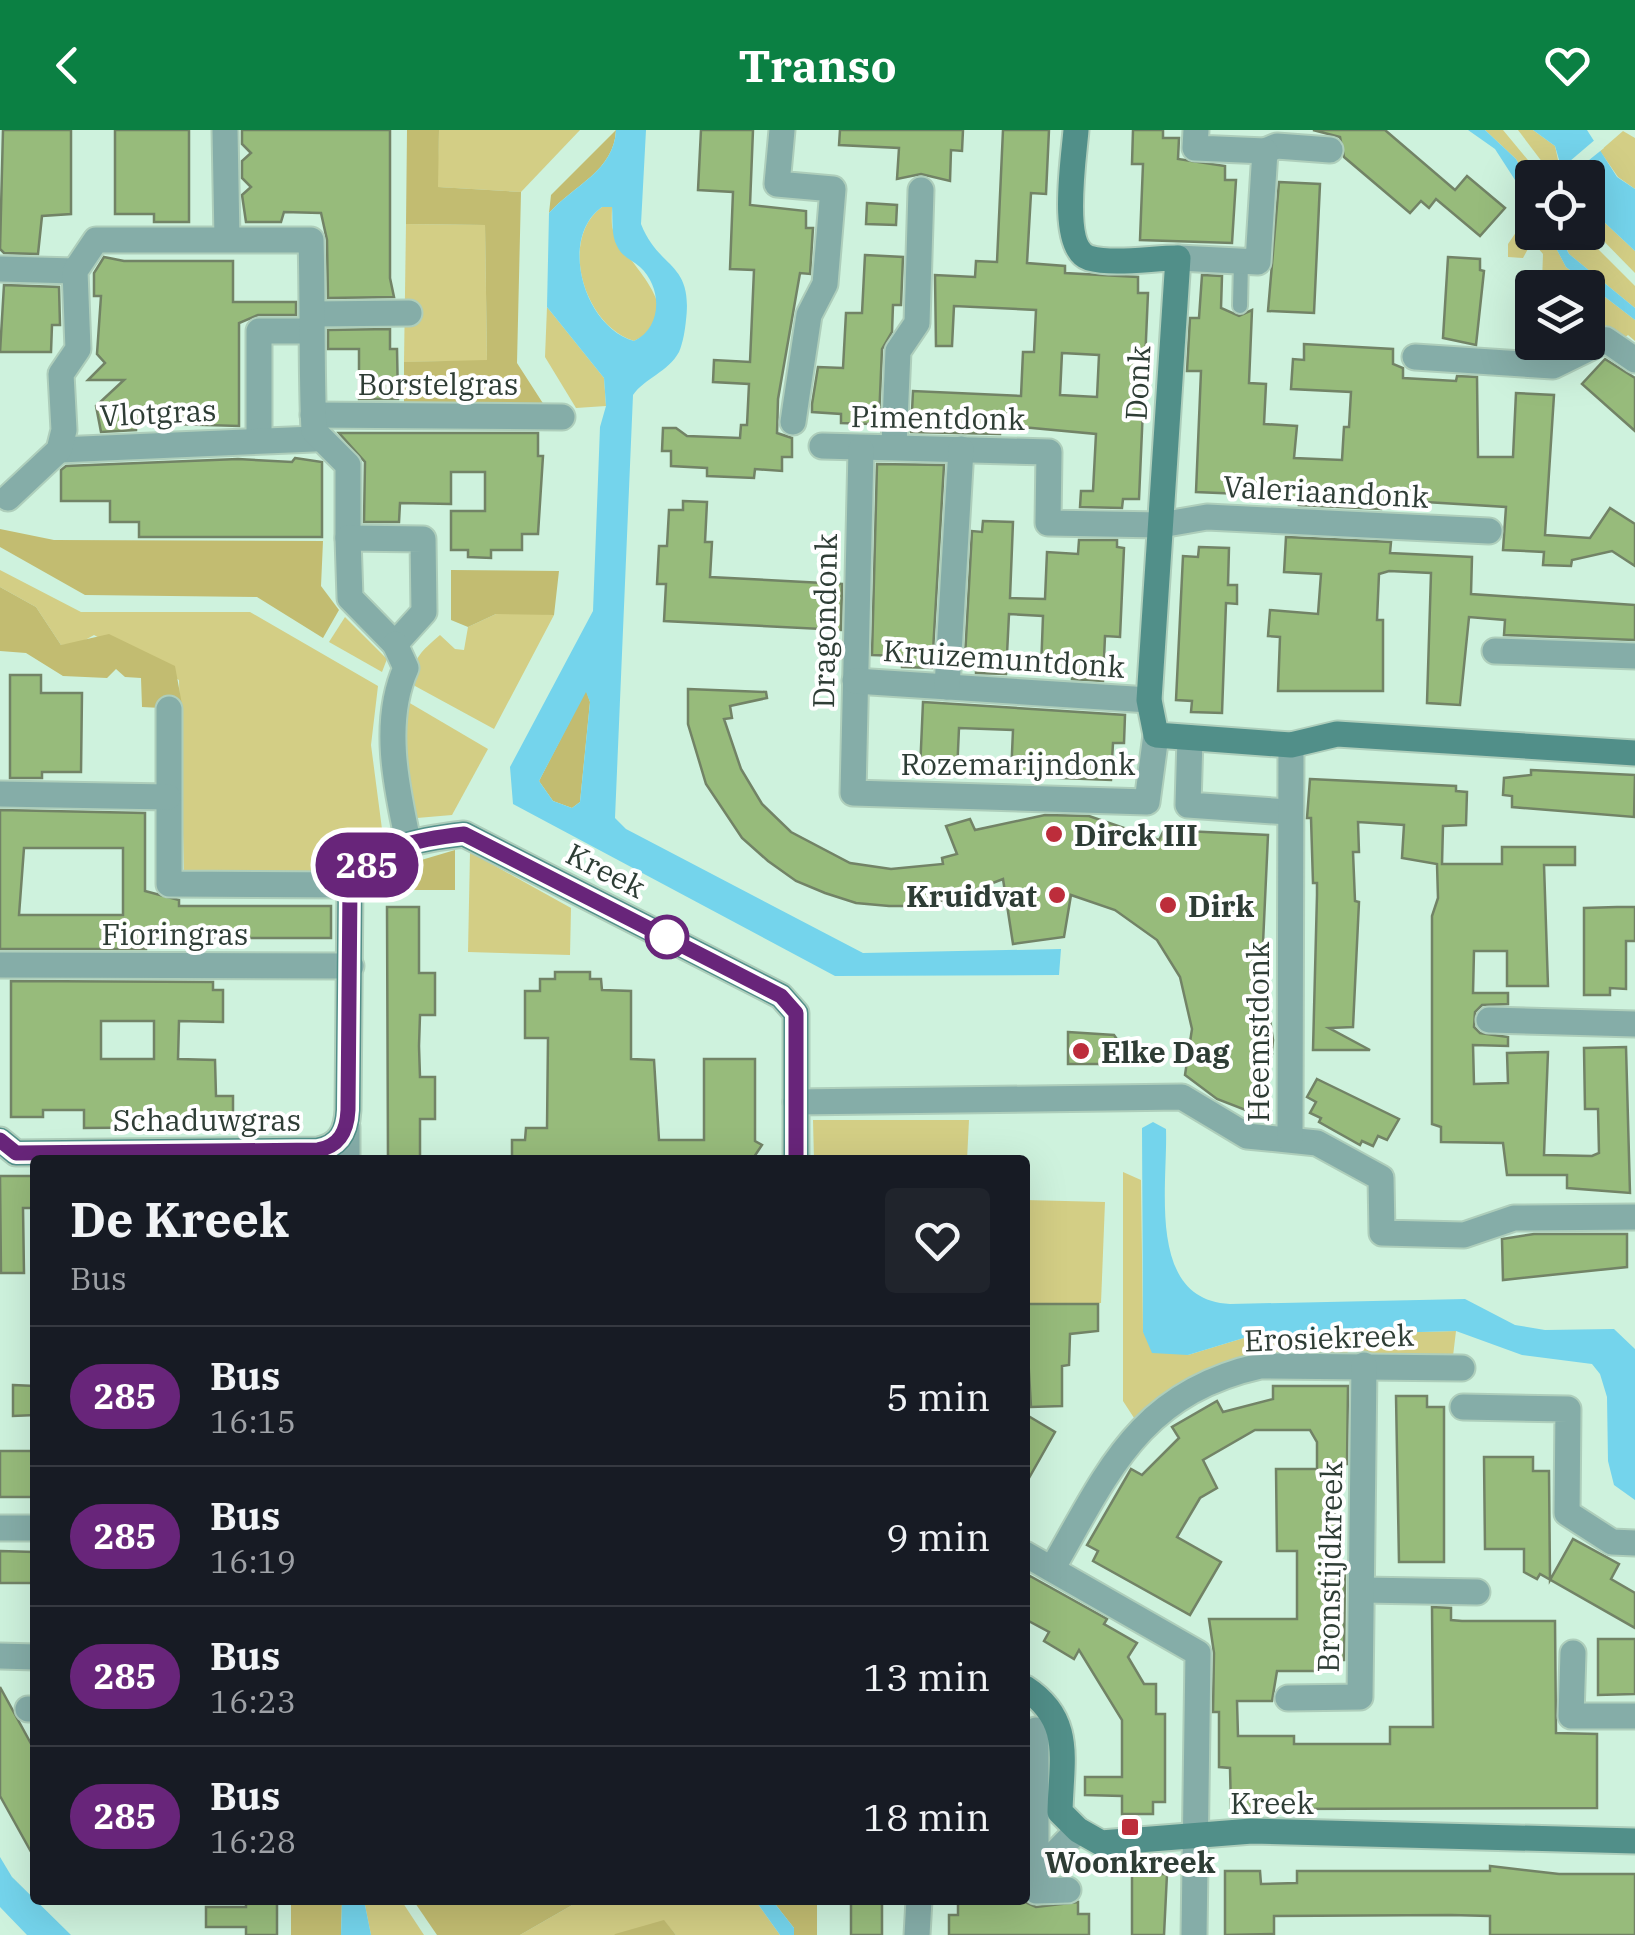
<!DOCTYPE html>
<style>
body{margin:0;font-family:"IBM Plex Serif",serif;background:#20242c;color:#f1f3f6;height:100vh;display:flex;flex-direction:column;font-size:38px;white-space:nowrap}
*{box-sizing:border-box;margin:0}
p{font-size:32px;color:#9ea1a6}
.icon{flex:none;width:55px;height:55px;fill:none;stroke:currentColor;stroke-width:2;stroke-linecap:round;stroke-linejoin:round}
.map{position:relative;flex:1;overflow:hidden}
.side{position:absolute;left:30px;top:1025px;width:1000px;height:750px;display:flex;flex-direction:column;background:#171b24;border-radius:10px;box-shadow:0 10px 40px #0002}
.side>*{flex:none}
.badge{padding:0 20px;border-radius:32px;font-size:35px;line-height:65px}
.buttons{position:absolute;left:1515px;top:30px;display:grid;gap:20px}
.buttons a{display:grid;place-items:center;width:90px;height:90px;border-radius:10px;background:#171b24;box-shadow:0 10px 40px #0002;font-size:50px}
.map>.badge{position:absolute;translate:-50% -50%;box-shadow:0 0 0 5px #fff}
.round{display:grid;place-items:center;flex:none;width:105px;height:105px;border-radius:10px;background:#20242c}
.headline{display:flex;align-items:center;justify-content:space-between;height:170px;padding:0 40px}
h1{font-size:48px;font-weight:800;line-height:75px}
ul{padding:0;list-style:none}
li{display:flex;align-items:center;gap:30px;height:140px;padding:0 40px;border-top:2px solid #363941}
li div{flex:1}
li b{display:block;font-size:38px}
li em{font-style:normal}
li .badge{min-width:110px;font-weight:700;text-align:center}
header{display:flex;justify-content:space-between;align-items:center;height:130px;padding:0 40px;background:#0b8043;color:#fff;font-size:45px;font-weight:800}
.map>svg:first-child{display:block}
</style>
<header><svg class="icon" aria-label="back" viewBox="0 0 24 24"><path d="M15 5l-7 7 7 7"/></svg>Transo<svg class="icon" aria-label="heart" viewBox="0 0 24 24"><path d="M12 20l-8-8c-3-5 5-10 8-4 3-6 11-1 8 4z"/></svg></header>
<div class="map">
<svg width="1635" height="1805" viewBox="0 0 1635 1805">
<rect width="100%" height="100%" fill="#cef2dd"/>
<!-- green -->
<g fill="#d3ce85">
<polygon points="439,0 580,0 521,62 437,57"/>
<polygon points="1485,0 1503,0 1542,47 1532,48 1532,59 1516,29"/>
<polygon points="1518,0 1533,0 1555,16 1560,39 1556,43 1549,41"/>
<polygon points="1623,1 1635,8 1635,59 1618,47 1600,21"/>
<path d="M602,77H612C612,84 611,94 613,100C622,132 696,182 634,211C584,196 558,109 602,77Z"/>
<polygon points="1588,77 1635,121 1635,143 1588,95"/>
<polygon points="1532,79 1532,102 1548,103 1566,137 1635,190 1635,211 1628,205 1623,209 1593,205 1588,195 1588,158 1558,157 1558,153 1542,151 1543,124 1537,117 1529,117 1523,128 1508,127 1508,114"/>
<polygon points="406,94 485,95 487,231 404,232"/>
<polygon points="1559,103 1582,103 1635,156 1635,178 1569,124"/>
<polygon points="547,177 604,248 606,276 576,278 545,227"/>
<polygon points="0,440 81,482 250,482 378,556 371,615 382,699 350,719 329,746 184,742 179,550 94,505 78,514 61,515 36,477 0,457"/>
<path d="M522,482L554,485L494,599L415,556C408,531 423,520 440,505L455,519L464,520L468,497L496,484Z"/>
<polygon points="345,487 387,529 382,542 329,512"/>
<polygon points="408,572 488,619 452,685 417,688 403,654"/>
<polygon points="470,722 571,778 570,825 468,822"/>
<polygon points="813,990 969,990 967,1030 814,1030"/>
<polygon points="1123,1042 1141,1050 1143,1202 1188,1225 1247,1207 1456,1201 1453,1226 1362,1227 1362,1220 1348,1220 1347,1226 1257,1227 1136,1291 1123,1271"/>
<polygon points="1025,1070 1105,1072 1101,1173 1025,1175"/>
<polygon points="364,1770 401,1770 424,1805 371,1805"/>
<polygon points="581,1770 755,1770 780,1805 676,1805 664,1791 614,1805 520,1805"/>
</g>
<!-- forest -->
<g fill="#c2bc71">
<polygon points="407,0 439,0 438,57 521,62 517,233 546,278 404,276 404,232 487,230 485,95 406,94"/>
<path d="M616,0C614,41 574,55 549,83L551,65Z"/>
<polygon points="0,399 54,410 323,411 321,456 339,480 323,508 257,467 85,465 0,417"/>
<polygon points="451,440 559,441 554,485 496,484 468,497 451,490"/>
<polygon points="0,457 36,477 61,515 109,504 175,536 183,580 168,568 161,578 142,577 141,548 125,547 116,539 107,548 63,546 26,523 0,521"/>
<polygon points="586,560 590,572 580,672 572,678 553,671 539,651"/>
<polygon points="455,720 455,760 368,760 381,742"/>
<polygon points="291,1770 342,1770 341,1805 291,1805"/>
<polygon points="413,1770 581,1770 520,1805 437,1805"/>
<polygon points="772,1770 817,1770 817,1805 794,1805 794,1798"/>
<polygon points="664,1790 676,1805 614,1805 615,1804"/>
</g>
<!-- water -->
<g fill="#74d4ec" fill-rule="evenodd">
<path d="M616,0H646L641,94C659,140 693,131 686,190C685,200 683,213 679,222C668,242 645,248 633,265L615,688L626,699L863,823L1061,819L1059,845L835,846L513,674L510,637L593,481L600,297L606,276L604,248L547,177L549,83C574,55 614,41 616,0ZM602,77H612C613,90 611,105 617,116C622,127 632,130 640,137C663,158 662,198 634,211C584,197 558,108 602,77ZM586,562L590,572L580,672L572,678L553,671L539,651Z"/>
<polygon points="1468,0 1485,0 1516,29 1532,59 1528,70 1495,19"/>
<polygon points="1533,0 1587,0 1617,47 1635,59 1635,121 1588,77 1588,48 1564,47 1555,16"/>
<polygon points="1548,103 1558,103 1569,124 1635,178 1635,190 1566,137"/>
<path d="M1153,992L1166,999C1168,1056 1146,1170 1230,1174L1465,1169L1515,1195L1545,1200L1614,1199L1635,1219V1370L1614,1355L1608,1331L1607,1267L1600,1244L1592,1234L1522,1225L1456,1201L1247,1207L1188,1225L1152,1223L1143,1202L1142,998Z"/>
<polygon points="0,1727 12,1747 71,1805 27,1805 0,1777"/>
<polygon points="342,1770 364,1770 371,1805 341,1805"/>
<polygon points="755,1770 772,1770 794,1798 794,1805 780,1805"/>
</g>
<!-- pier -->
<polygon fill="#cef2dd" points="1597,8 1604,18 1568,47 1559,47 1556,43"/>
<!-- building -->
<g fill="#97bb7b" stroke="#728366" stroke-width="2.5" fill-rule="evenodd">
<polygon points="3,0 71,0 71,84 42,86 38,124 4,123 0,119"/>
<polygon points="115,0 189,0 189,92 154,92 154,84 115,84"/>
<polygon points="242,0 390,0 390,148 394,167 328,168 327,110 321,83 284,82 281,92 246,92 242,65 251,57 242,48 242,31 251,23 242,14"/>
<polygon points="701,0 753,0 750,75 806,81 806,98 813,98 810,144 800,143 778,269 777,303 792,308 792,327 782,327 782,341 755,339 754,348 707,346 707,338 671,336 671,321 662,321 663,298 676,298 687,306 740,308 741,295 747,295 749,254 713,252 714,230 750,232 754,140 730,139 733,62 698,60"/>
<polygon points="840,0 963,0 962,21 951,20 950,51 921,44 897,49 899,18 839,15"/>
<path d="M1003,0H1049L1046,64L1031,63L1027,133L1065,136V143L1138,147V163H1148L1139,369H1123L1122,378L1080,377L1081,361H1093L1096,304L1000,295V304L911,302L913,261L1021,266L1023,222H1034L1036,180L954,176L952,216H936L935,145L975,147L976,131L997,132ZM1062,223L1099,225L1097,267L1060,265Z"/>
<polygon points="1133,0 1163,0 1163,8 1179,8 1178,29 1225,36 1225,50 1236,50 1232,113 1140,110 1143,34 1132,34"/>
<polygon points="1313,0 1385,0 1455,60 1467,46 1505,78 1480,106 1436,69 1429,78 1421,71 1410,83 1344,27 1340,7"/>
<polygon points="1279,52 1320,54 1314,183 1268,181"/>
<polygon points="867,73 897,75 896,95 866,94"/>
<polygon points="865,125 903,127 901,175 893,175 892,202 882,219 879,289 871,289 871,294 841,293 841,284 812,282 812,274 818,237 843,238 846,183 862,183"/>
<polygon points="104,127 124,131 233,131 233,172 296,172 296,185 258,185 239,193 239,296 136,293 136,300 101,302 96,276 124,250 88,250 105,233 97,224 101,166 94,166 94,143"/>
<polygon points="1448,127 1480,129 1480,140 1484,141 1476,215 1443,208"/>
<polygon points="1202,145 1222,146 1221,178 1239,186 1252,180 1249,253 1266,254 1264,294 1297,296 1294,328 1342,330 1344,297 1349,297 1351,262 1291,259 1293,229 1304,230 1304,214 1393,219 1393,234 1403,238 1403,248 1456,251 1457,246 1477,247 1478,327 1513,327 1516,263 1554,265 1545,405 1590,408 1610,378 1635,394 1635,436 1612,421 1572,430 1571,436 1543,435 1544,422 1503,420 1506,377 1393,370 1381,372 1381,379 1299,375 1300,368 1288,366 1196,362 1201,241 1187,241 1190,188 1199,188"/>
<polygon points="4,155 59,157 60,195 52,195 51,222 0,222"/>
<polygon points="390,199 390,219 397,219 398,269 359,269 359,219 328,219 328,200"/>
<polygon points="1605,229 1635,248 1635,301 1582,254"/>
<polygon points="339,303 538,303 538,326 543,326 538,404 522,404 522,420 491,420 491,428 468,427 468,420 451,420 451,381 485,381 485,342 451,342 451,374 400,373 399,392 364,392 365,332"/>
<polygon points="295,328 322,332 322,407 139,407 139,392 110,392 110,371 61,371 61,340 66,336 238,329 292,332"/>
<polygon points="877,334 944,335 932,538 902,537 902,526 872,525"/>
<polygon points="683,371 707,372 705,412 712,412 710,447 842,454 841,500 664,491 666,454 657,454 659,416 667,416 669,380 683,380"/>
<polygon points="983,391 1013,392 1010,468 1045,469 1047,422 1078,424 1079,410 1117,410 1117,417 1124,418 1120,507 1105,506 1103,551 1072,549 1073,541 1041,540 1043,486 1009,484 1006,544 976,543 976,528 965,527 972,401 982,402"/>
<polygon points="1286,407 1391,412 1390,423 1472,427 1471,464 1635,475 1635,510 1504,505 1505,490 1469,487 1460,575 1427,573 1431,443 1389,441 1379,444 1377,490 1383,490 1383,561 1278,561 1280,507 1268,506 1270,480 1318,484 1321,444 1284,442"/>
<polygon points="1199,417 1229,418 1228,455 1237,455 1237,474 1226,473 1222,583 1191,582 1192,571 1176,570 1183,426 1198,427"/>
<polygon points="10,545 41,545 41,563 82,563 81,642 42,642 42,648 10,648"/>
<polygon points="688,559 766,562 767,568 730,576 732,588 724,589 741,639 762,674 791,702 850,733 891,739 943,734 942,728 957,724 946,696 970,689 975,700 1045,685 1089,686 1159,710 1164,700 1268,705 1262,835 1273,910 1272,920 1264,920 1272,924 1261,986 1217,969 1185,945 1192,899 1180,847 1157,810 1115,780 1071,765 1064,807 1013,814 1003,749 954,768 921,776 889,776 856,773 825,763 796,751 768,731 742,708 706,654 688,594"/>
<polygon points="923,572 1125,585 1124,613 1113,613 1111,650 1011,646 1013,600 959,598 957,643 920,641"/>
<polygon points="1531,640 1635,645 1634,687 1512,677 1512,666 1503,665 1504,648 1531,645"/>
<polygon points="1310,649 1456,656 1456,661 1467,662 1466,695 1443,696 1442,734 1502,734 1502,717 1575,717 1575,735 1544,735 1548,856 1507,856 1507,821 1474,821 1473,863 1508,863 1508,874 1482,875 1475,882 1474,897 1480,903 1508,907 1508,916 1473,915 1474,954 1508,953 1507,923 1548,922 1544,1025 1592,1026 1599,1023 1598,979 1585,979 1584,918 1626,917 1630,1063 1567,1058 1567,1045 1507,1045 1503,1013 1441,1012 1441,997 1432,994 1432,786 1438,768 1437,734 1402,728 1404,695 1358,692 1359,722 1353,722 1355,771 1359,772 1353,897 1329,898 1370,920 1313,920 1317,765 1317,753 1313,753 1311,688 1307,688"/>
<path d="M0,680L145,683V761L179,770V776H331V808H146V819H0ZM24,718H123V785H19Z"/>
<polygon points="387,777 419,777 419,843 435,843 435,885 420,885 419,916 420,947 435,947 435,989 420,989 420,1030 388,1030"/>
<polygon points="1617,777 1635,777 1635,811 1626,811 1626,859 1610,858 1610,865 1584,865 1584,778"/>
<polygon points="555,842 590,842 590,849 601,849 602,860 631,861 631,929 654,930 659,1010 704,1010 704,929 755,929 755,1011 762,1015 752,1030 512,1030 512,1010 525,1010 526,998 547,998 548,908 525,908 525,861 540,861 540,849 555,849"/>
<path d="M11,851L213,852V860H223V892L179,891L178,929L215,930L216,966H233V986H224V997H205L84,998V980H43V987H11ZM101,891H154V929H101Z"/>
<polygon points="1068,902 1114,905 1121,915 1123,934 1068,934"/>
<polygon points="1317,949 1399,989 1387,1010 1378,1006 1373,1016 1362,1011 1360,1015 1319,992 1321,988 1310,983 1316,972 1307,967"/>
<polygon points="0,1046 35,1046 35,1078 23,1078 24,1143 1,1143"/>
<polygon points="1534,1104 1627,1104 1627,1137 1503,1150 1502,1109"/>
<polygon points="1025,1174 1098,1174 1098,1201 1070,1204 1069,1235 1062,1236 1062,1276 1031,1277"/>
<polygon points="13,1255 35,1256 35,1285 13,1286"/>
<polygon points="1273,1256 1348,1256 1347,1334 1335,1334 1335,1441 1345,1441 1344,1530 1328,1530 1328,1541 1277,1541 1272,1571 1237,1571 1238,1606 1294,1606 1294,1614 1390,1614 1390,1597 1433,1597 1432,1477 1451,1478 1451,1490 1462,1491 1555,1491 1556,1603 1597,1604 1597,1678 1231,1679 1230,1638 1219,1637 1219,1582 1213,1582 1214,1523 1209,1489 1297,1489 1297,1421 1277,1421 1276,1339 1317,1339 1317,1312 1310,1300 1255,1300 1203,1330 1217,1358 1200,1368 1177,1407 1221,1432 1190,1485 1093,1431 1098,1421 1087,1415 1131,1339 1142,1345 1179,1308 1172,1297 1217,1271 1223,1282 1273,1269"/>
<polygon points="1396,1266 1427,1266 1427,1277 1444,1277 1444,1432 1399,1432"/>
<polygon points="1025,1284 1055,1302 1025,1355"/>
<rect x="0" y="1321" width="35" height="46"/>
<polygon points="1484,1327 1533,1327 1533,1341 1549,1341 1550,1450 1573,1409 1619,1434 1611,1449 1635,1463 1635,1498 1540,1444 1537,1449 1524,1442 1524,1419 1485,1419"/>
<polygon points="0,1421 35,1422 35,1453 0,1453"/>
<polygon points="1030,1446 1107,1489 1104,1494 1137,1513 1128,1527 1144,1554 1156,1554 1156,1584 1165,1584 1165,1672 1153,1672 1153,1684 1122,1684 1122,1666 1085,1665 1085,1647 1122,1647 1122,1590 1079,1520 1074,1529 1044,1511 1049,1502 1025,1489 1025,1455"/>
<polygon points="1598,1509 1635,1509 1635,1564 1598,1565"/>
<polygon points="0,1557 35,1621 35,1729 0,1666"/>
<polygon points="1490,1736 1559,1744 1635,1744 1635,1805 1490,1805 1490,1786 1451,1785 1274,1786 1274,1804 1225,1805 1225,1741 1260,1741 1261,1754 1297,1753 1297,1741 1490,1741"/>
<polygon points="1132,1744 1167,1744 1164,1805 1132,1805"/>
<polygon points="246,1770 277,1770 277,1805 246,1805 246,1797 206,1797 206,1777 246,1777"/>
<rect x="851" y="1770" width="31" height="35"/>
<polygon points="958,1771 1023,1771 1036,1777 1078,1772 1078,1784 1089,1784 1089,1805 949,1805 949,1785 958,1785"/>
</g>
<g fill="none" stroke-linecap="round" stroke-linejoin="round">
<defs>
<polyline id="lane" points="1240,176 1241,131"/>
<g id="street">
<polyline points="225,0 227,109"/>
<polyline points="782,0 777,54 833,59 825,154 809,185 793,292"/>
<polyline points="1265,21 1277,16 1330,20"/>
<polyline points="1178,128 1258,132 1265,21 1195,18 1196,0"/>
<polyline points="0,139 75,141"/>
<polyline points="313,184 409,183"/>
<polyline points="1415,227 1553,236 1606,210 1635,230"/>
<polyline points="313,285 562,287"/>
<polyline points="259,310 259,201 309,201"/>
<polyline points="894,315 898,221 917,193 921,60"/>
<polyline points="822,316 1049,322 1048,393 1161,395 1207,387 1489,401"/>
<polyline points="59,320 314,309 314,301"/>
<polyline points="861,320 853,663 1147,672 1156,605"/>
<path d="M8,368L59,320L64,300L61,244L78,219L75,141L96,110H311C313,175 311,237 314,301L348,335V408"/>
<polygon points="348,408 423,409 424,482 395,514 350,468"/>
<path d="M395,514L406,538C382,591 396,656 408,711"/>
<polyline points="1495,521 1635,526"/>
<polyline points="855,551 1149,570"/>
<polyline points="947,557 961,319"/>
<polyline points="169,579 169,754 350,755"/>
<polyline points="1190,608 1188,675 1288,682"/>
<polyline points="0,664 168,667"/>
<polyline points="0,835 351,836"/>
<polyline points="1489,890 1635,894"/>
<polyline points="796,972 1182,967 1247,1006 1317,1013 1381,1048 1382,1103 1464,1105 1514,1088 1635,1087"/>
<polyline points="1290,1009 1291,615"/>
<polyline points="347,1030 347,997"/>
<polyline points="1463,1277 1568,1279 1567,1383 1612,1412 1635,1413"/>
<polyline points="0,1398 35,1398"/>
<polyline points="1025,1424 1198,1523 1194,1805"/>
<path d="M1052,1439C1108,1342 1139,1263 1260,1236L1462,1238"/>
<polyline points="1363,1460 1477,1462"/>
<polyline points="1573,1523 1571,1586 1635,1586"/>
<polyline points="0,1526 35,1527"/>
<polyline points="1288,1568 1360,1567 1364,1235"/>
<polyline points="28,1579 35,1579"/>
<polyline points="1036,1600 1036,1761 1068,1760"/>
<polyline points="1036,1743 1078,1700"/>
<polyline points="917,1805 919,1770"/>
</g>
<g id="secondary">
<path d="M1076,0C1074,27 1059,118 1089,128C1114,135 1152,128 1178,128L1149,570L1156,605L1291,615L1337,604L1635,623"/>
<path d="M0,1010L16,1023L318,1020C340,1016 347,1001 348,980L350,755C377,715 420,709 464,704L781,866L796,883V1030"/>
<path d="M1025,1558C1074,1590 1061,1630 1060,1682L1078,1700L1101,1713L1252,1701L1635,1711"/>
</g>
</defs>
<!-- lane casing -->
<use href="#lane" stroke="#aecebb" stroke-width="18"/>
<!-- street casing -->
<use href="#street" stroke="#aecebb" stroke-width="29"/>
<!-- secondary casing -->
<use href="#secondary" stroke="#aecebb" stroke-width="29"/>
<!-- lane -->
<use href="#lane" stroke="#85ada8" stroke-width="14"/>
<!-- street -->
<use href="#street" stroke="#85ada8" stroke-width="25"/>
<!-- secondary -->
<use href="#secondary" stroke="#518f89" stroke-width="25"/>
</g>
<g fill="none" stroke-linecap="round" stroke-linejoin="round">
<defs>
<path id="line" d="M0,1010L16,1023L318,1020C340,1016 347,1001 348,980L350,755C377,715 420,709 464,704L781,866L796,883V1030"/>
</defs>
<!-- line casing -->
<use href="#line" stroke="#fff" stroke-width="22"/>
<!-- line -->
<use href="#line" stroke="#68257a" stroke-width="15"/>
</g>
<!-- markers -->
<g fill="#bd2d3b" stroke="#fff" stroke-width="4">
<circle cx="1054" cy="704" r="10"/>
<circle cx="1057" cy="765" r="10"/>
<circle cx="1168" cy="775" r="10"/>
<circle cx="1081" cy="921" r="10"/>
<rect x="1120" y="1687" width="20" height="20" rx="5"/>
</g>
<circle fill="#fff" stroke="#68257a" stroke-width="5" cx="667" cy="807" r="20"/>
<g text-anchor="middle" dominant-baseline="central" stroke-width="8" stroke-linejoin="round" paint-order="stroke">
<!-- street labels -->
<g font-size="30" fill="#2e3d35" stroke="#fff">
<text x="438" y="253">Borstelgras</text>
<text transform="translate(1137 253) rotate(-87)">Donk</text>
<text transform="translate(158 282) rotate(-3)">Vlotgras</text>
<text transform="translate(938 287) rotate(1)">Pimentdonk</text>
<text transform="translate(1326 361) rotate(3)">Valeriaandonk</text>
<text transform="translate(824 491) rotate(-89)">Dragondonk</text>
<text transform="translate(1004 528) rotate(4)">Kruizemuntdonk</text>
<text x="1018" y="633">Rozemarijndonk</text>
<text transform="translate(606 740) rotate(27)">Kreek</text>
<text x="175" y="803">Fioringras</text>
<text transform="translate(1257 902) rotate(-90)">Heemstdonk</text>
<text x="207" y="989">Schaduwgras</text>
<text transform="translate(1329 1207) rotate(-2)">Erosiekreek</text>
<text transform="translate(1329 1437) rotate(-89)">Bronstijdkreek</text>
<text x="1272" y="1672">Kreek</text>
</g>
<!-- poi labels -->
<g font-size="30" font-weight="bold" fill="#2e3d35" stroke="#fff" text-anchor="start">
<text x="1074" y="704">Dirck III</text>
<text x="1037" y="765" text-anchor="end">Kruidvat</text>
<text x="1188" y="775">Dirk</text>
<text x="1101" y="921">Elke Dag</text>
<text x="1130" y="1731" text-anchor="middle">Woonkreek</text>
</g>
</g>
</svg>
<div class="buttons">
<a><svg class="icon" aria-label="locate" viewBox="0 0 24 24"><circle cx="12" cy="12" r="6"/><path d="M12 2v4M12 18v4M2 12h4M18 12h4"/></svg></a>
<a><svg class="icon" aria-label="layers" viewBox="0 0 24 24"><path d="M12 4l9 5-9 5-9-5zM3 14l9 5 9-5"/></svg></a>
</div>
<b class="badge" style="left:367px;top:735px;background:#68257a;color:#fff">285</b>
<section class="side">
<div class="headline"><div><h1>De Kreek</h1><p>Bus</p></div><a class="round"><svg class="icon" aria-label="heart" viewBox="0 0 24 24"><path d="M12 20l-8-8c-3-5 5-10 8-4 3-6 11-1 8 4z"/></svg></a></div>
<ul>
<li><span class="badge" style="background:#68257a;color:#fff">285</span><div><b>Bus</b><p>16:15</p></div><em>5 min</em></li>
<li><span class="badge" style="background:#68257a;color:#fff">285</span><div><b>Bus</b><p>16:19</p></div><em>9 min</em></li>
<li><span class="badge" style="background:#68257a;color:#fff">285</span><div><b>Bus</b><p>16:23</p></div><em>13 min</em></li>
<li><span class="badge" style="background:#68257a;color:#fff">285</span><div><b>Bus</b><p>16:28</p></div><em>18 min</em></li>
</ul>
</section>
</div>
